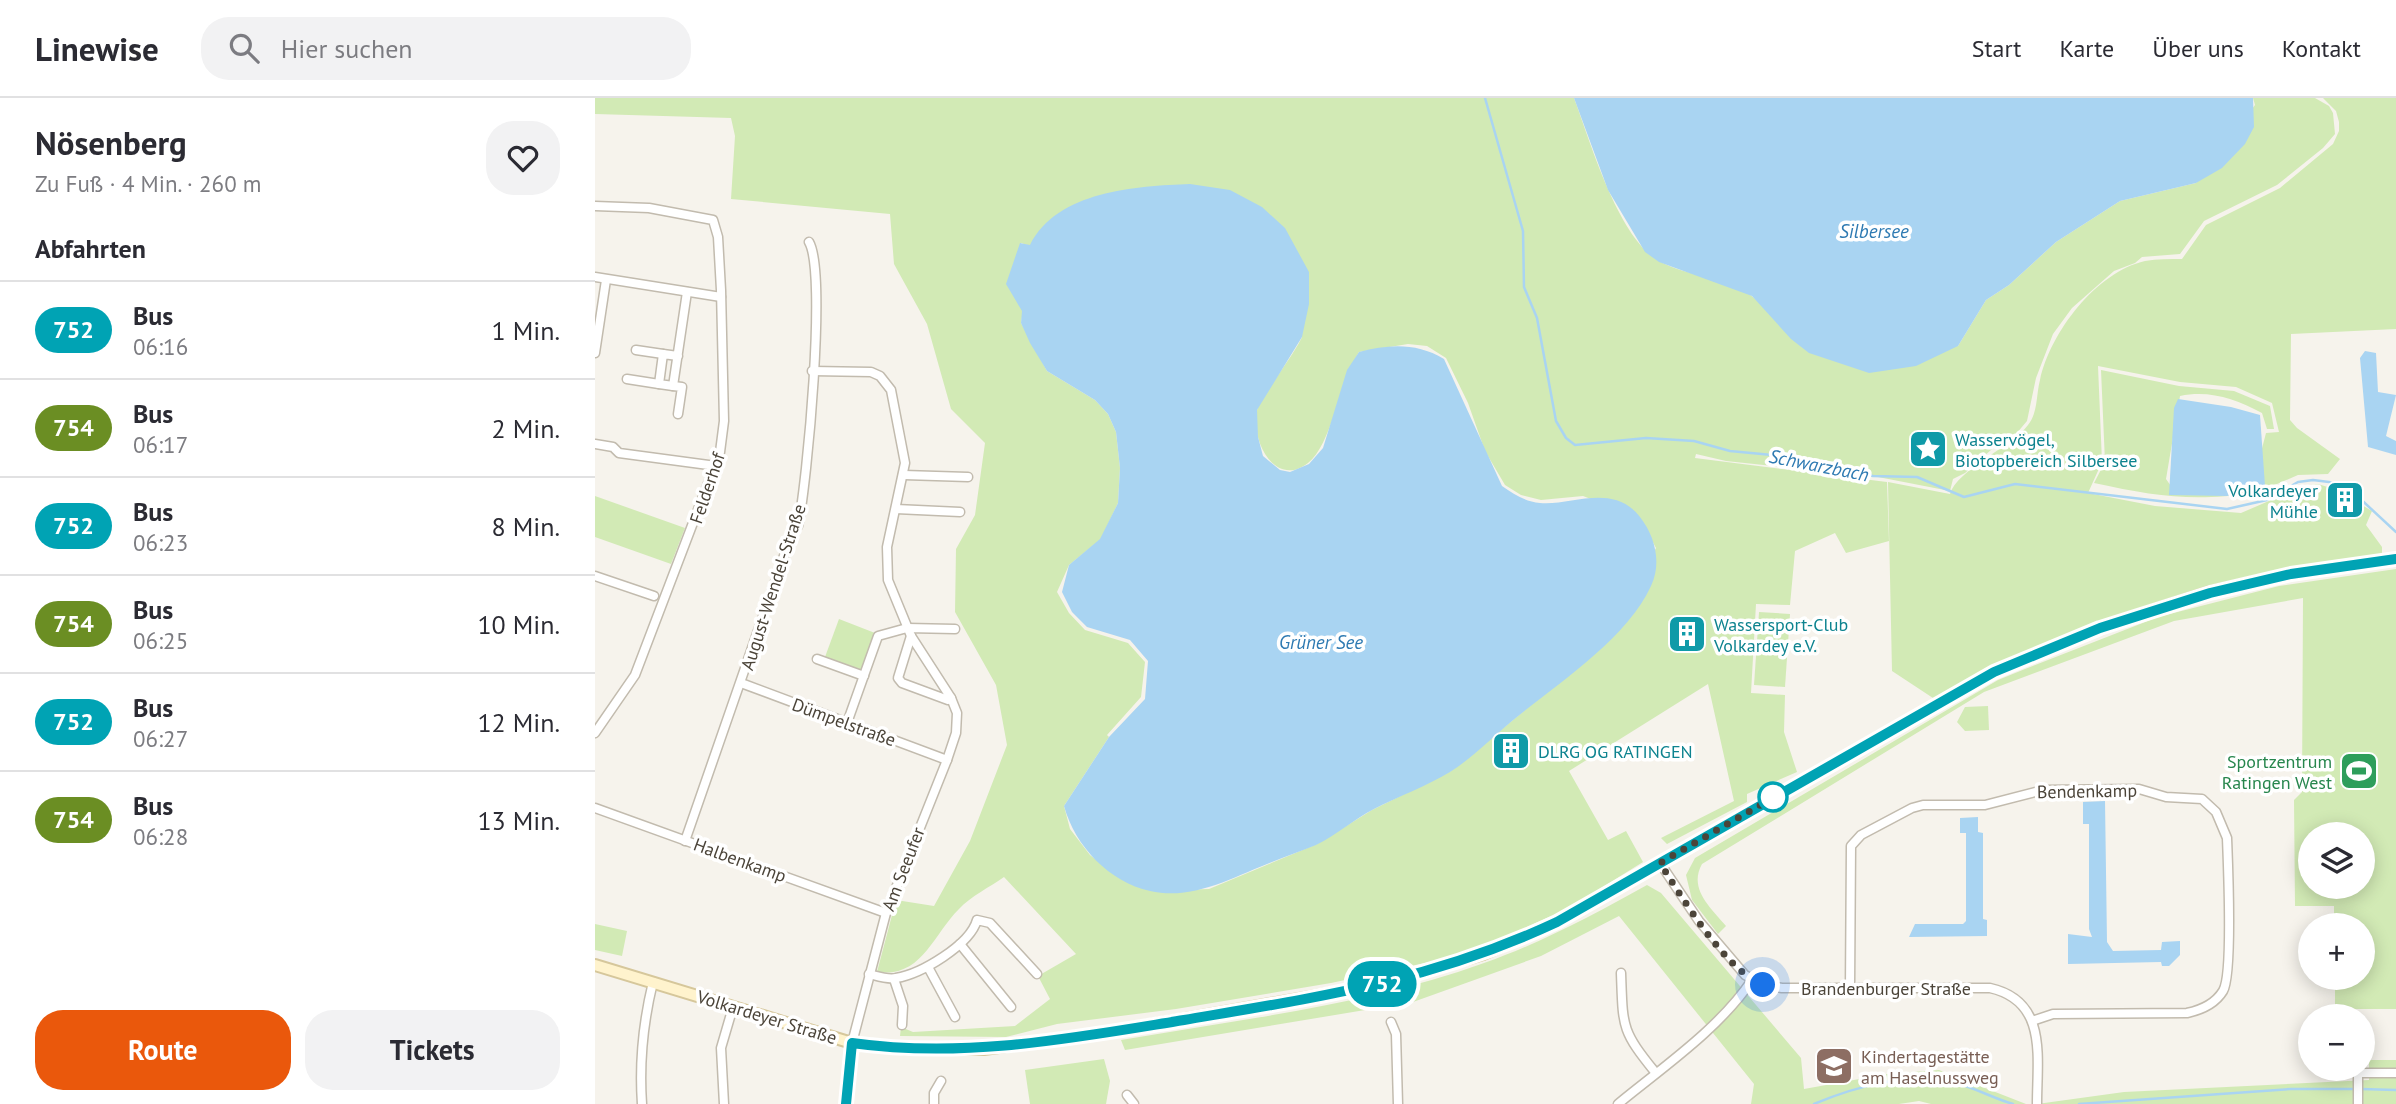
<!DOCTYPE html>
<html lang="de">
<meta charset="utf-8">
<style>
body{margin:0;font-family:"PT Sans",sans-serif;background:#f2f2f3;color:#2b2b33;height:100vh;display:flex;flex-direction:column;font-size:26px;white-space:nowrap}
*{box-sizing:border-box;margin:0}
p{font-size:23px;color:#7c7c81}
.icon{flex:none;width:38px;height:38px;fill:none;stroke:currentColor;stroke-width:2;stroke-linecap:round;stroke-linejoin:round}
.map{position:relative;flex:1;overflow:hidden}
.side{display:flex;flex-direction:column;background:#fff;width:595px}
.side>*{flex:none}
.badge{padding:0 14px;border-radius:23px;font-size:24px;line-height:46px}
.tools{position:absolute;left:1703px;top:724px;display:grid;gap:14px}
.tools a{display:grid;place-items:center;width:77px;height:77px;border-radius:50%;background:#fff;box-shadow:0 4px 18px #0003;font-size:35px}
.you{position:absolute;width:35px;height:35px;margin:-18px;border:5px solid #fff;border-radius:50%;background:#1a73e8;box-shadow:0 0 0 10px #1a73e833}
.map>.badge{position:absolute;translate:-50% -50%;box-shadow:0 0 0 4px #fff}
h2{padding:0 35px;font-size:26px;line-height:63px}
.round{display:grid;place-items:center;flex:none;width:74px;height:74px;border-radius:28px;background:#f2f2f3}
.summary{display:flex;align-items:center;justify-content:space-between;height:119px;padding:0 35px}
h1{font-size:33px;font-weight:700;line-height:52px}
.primary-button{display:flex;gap:14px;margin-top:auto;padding:14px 35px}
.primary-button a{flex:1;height:80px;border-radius:28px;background:#ea580c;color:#fff;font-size:28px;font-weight:700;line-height:80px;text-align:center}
.primary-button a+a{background:#f2f2f3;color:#2b2b33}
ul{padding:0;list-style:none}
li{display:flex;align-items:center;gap:21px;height:98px;padding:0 35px;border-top:2px solid #e1e1e2}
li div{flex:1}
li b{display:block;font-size:26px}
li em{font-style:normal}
li .badge{min-width:77px;font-weight:700;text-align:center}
header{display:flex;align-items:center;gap:42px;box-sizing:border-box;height:98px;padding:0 35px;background:#fff;border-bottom:2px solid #e1e1e2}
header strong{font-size:33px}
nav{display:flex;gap:38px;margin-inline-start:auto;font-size:24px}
.search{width:490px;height:63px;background:#f2f2f3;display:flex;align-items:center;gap:18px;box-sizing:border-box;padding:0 24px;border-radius:28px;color:#7c7c81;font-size:26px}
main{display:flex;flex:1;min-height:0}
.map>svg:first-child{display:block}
</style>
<header>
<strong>Linewise</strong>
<div class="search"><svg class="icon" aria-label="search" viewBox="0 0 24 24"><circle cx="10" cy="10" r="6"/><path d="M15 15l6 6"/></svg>Hier suchen</div>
<nav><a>Start</a><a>Karte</a><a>Über uns</a><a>Kontakt</a></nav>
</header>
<main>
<section class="side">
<div class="summary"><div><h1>Nösenberg</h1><p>Zu Fuß · 4 Min. · 260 m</p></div><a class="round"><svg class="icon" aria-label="heart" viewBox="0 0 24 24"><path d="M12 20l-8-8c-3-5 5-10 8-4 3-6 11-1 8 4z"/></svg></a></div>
<h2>Abfahrten</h2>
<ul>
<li><span class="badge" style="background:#00a3b4;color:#fff">752</span><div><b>Bus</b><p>06:16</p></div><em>1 Min.</em></li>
<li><span class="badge" style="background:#6b8e23;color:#fff">754</span><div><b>Bus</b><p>06:17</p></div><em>2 Min.</em></li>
<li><span class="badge" style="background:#00a3b4;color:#fff">752</span><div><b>Bus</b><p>06:23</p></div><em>8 Min.</em></li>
<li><span class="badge" style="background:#6b8e23;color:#fff">754</span><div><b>Bus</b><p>06:25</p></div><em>10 Min.</em></li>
<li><span class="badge" style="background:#00a3b4;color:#fff">752</span><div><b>Bus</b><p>06:27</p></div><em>12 Min.</em></li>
<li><span class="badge" style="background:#6b8e23;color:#fff">754</span><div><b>Bus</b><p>06:28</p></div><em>13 Min.</em></li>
</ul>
<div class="primary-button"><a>Route</a><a>Tickets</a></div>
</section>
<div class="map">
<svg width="1801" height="1006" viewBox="0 0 1801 1006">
<rect width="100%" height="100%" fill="#f6f3ec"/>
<!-- green -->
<g fill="#d2eab5" fill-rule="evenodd">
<path d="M0,0H979C995,43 1023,140 1064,163C1092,179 1133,178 1158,199C1184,220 1197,250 1230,259L1363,248L1391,202L1414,187L1461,144L1525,103L1601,85L1660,7L1658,0H1720L1734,8L1738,15L1740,36L1728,50L1682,87L1609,123L1585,156L1547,159L1540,165L1519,173L1477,210L1458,236L1441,280L1432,323L1421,336L1405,344L1370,375L1358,381L1355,393L1283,379L1131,363L1101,356L1100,360L1292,384L1294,443L1251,455L1240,435L1200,453L1195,507L1161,506L1156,595L1190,597L1189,634L1202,674L1152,696V704L1072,746L1066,740L1139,703L1113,586L974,673L1013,742L1031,733L1048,764L974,810L872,856L736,885L581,911L462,926L411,939L305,938L306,929L318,934L420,928L455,901L443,878L481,856L409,779C395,789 376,798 364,811C337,838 327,880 282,874L301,802L339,808L375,743L412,647L401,587L360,514L361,451L380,417L390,345L356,311L332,226L299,166L295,116L136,101L140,38L136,20L0,16ZM426,145L707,239C699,257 666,299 662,312C655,342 680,391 713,365C736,348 746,282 764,254L813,246L832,248L851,260L873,305L890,353L910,387L926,397L946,402L988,398L1045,420L1061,450L1010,546L856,673L777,712L722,746L614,791L556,793L526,781L495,757L475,731L469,708L514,639L512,637L546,599L550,564L533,545L490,532L474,515L462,494L474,467L506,441L523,405L525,370L521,334L513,316L500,302L452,273L426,225L428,213L421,201Z"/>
<path d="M1728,0H1801V231L1696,236L1695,322L1702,330L1745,361L1733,376L1703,377L1661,395L1658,385L1671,335L1684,334L1677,305L1641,289L1585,284L1503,268L1507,364L1493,395L1560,408L1646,415L1709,388L1723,386L1742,392L1734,406L1753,414L1760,403L1777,413L1771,427L1787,449V457L1619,490L1559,506L1425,558L1341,602L1297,573L1293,384L1355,396C1362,372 1416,349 1433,327C1443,315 1441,297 1445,282C1455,235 1501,174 1550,163C1562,161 1575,161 1587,161L1611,127L1685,90L1738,46L1744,33V24L1741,13Z"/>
<path d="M1506,272L1584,288L1639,293L1675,308L1679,331H1672L1667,315C1640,301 1615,292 1585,298L1571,381L1578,391L1657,389L1658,395C1597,404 1559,398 1499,385L1510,364Z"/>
<polygon points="0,398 90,430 76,466 0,439"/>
<path d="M1801,471V911H1740V880H1768V828H1739V808H1700L1699,702L1707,694L1708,500L1579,523L1389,594L1107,766C1093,791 1116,810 1131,828L1123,836L1097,802L1091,777L1100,760L1403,582L1430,571L1563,519L1684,488ZM1715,737H1768V789H1715Z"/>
<polygon points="1164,514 1195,516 1190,589 1159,587"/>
<polygon points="244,521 280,535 267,572 230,559"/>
<polygon points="1393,608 1394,632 1370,633 1362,624 1370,609"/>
<path d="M1052,787L1066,795L1206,960L1209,991L1292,976L1344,972L1431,1006H1336L1324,1003L1304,1006H1156L1159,986L1024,818L946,858L818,904L530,952L526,942C648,921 773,907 889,865C946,845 1000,816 1052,787Z"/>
<polygon points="0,826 32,833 27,858 0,852"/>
<polygon points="509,961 515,983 511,1006 435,1006 430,972"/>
<polygon points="1774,962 1801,962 1801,1006 1442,1006 1529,994 1774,982"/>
</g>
<!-- water -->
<g fill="#a9d4f2">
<polygon points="979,0 1658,0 1659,29 1650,46 1627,70 1601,85 1525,103 1461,144 1414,187 1391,202 1363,248 1321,268 1274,275 1214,255 1196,241 1157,198 1064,164 1050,154 1013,92"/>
<path d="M595,86L635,92L667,109L690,130L714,174V206L707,239L662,312L663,339L668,358L685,372L695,374L714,366L728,350L752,272L764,254C795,246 822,245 849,261L907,388C919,396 930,404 945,405C976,408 1018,384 1045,419C1060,438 1067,465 1056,488C1031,542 962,586 917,623C897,640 877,660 855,674C832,688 804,698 779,711C759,721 742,737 721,747C707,753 691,758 677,764C638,779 598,803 555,793C514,784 480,748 469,708L514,639L550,601L553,563L535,542L492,529L477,514L467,494L474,467L505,441L523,405L525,370L521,334L513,316L500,302L452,273L435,245L426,225L427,213L411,186L425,145L435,147C462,93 541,88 595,86Z"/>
<polygon points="1770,253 1781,255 1783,294 1801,297 1791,338 1801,343 1801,357 1773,349 1765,260"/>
<polygon points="1583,301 1636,309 1665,317 1670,388 1632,398 1574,397 1579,310"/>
<polygon points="1510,703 1512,844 1518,853 1566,852 1567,844 1585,843 1585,857 1574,868 1567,868 1566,864 1473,866 1473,836 1497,839 1494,831 1494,726 1488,726 1488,704"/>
<polygon points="1383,719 1383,734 1388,735 1388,821 1392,822 1392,838 1314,839 1320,826 1368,826 1371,823 1371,735 1365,735 1365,720"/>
</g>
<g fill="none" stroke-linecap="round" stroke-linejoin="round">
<!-- stream -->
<g stroke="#a9d4f2" stroke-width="2.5">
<polyline points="890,0 928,133 929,189 942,220 961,323 971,340 980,347 1051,340 1099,343 1135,353 1199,359 1278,378 1322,379 1369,399 1420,386 1632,411 1672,402 1703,384 1718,382 1734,384 1759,395 1801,434"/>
<polyline points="1766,991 1801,992"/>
<path d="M1219,1006C1259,989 1313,974 1356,984C1377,988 1397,1000 1418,1006"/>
<polyline points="1484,1006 1696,991 1760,991"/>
</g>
<defs>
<g id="minor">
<polyline points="0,108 54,110 118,122 123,139 126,192 129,323 125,354 40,577 0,635"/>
<polyline points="0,179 126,199"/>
<polyline points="41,252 68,256"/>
<polyline points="0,255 11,182"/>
<polyline points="83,258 68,256 64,286 78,288 92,194"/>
<polyline points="217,273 276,274 285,278 296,292 310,365 292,449 293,482 316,538 356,600 362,615 361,635 352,662 291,815 257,945"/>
<polyline points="32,281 64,286"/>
<polyline points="78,288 87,289 83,316"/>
<polyline points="0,346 18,349 24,355 121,368"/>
<polyline points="309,377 373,379"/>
<polyline points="301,411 365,414"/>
<polyline points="0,478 59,498"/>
<polyline points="316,538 303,580 307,585 353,602 356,600"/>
<polyline points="222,561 269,578"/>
<polyline points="146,585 352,662"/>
<polyline points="252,625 283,538 312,530 360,531"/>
<polyline points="0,710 291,815"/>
<path d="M90,743L198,432L203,428C212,385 232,175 214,144"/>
<path d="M1065,765L1104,823L1150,877L1168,887L1187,890H1395C1453,903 1442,959 1442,1006"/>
<polyline points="365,846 416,909"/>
<polyline points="333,869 360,919"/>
<path d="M1026,875C1028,929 1026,932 1060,974"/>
<path d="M274,876C282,878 293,882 301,880C326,876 375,847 382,822L395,825L442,876"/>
<polyline points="299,881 308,908 307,927"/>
<path d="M1255,890L1256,748L1266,737L1317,710L1328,707H1390L1448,692L1544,691L1571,699L1607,701L1621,714L1632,740C1633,766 1638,877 1628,893C1620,906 1606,912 1592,915L1458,916L1437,923"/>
<polyline points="796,924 801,936 803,1006"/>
<polyline points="532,997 539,1006"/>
<path d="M47,1006C44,963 48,925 58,884"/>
<polyline points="129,1006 126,950 138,909"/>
<polyline points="339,1006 339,995 346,983"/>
<path d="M1023,1006C1068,969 1124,931 1157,882"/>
<polyline points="1763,1006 1763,975 1801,975"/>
</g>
<polyline id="tertiary" points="251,1006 257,945"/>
<polyline id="secondary" points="0,867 257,945 317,951 389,951 516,934 783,887 888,856 962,824 1399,574 1505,530 1615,494 1696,476 1801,461"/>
</defs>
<!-- minor casing -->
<use href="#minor" stroke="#c2bbae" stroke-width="11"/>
<!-- tertiary casing -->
<use href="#tertiary" stroke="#c2bbae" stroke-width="13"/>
<!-- secondary casing -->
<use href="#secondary" stroke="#d6c79b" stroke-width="14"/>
<!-- minor -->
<use href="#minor" stroke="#fff" stroke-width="8"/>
<!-- tertiary -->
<use href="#tertiary" stroke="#fff" stroke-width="10"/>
<!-- secondary -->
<use href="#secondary" stroke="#fff3cd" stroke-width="10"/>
</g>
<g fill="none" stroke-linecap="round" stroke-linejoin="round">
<defs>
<path id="line" d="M251,1006L257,945C370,961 478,940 589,922C724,899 836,883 962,824L1399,574L1505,530L1615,495L1696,476L1801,461"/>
</defs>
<!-- line casing -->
<use href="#line" stroke="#fff" stroke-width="16"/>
<!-- line -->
<use href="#line" stroke="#00a3b4" stroke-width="10"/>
<!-- walk -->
<path stroke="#4b4439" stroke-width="7" stroke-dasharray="0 12.6" d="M1168,887C1130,872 1087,799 1065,765L1181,698L1178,699"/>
</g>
<!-- icons -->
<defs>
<symbol id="sight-square" viewBox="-11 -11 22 22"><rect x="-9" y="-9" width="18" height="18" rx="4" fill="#0f9aa8" stroke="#fff"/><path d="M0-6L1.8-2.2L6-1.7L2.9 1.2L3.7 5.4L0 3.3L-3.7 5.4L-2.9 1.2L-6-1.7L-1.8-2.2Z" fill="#fff"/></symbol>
<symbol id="building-square" viewBox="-11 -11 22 22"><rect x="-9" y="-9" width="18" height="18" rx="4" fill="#0f9aa8" stroke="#fff"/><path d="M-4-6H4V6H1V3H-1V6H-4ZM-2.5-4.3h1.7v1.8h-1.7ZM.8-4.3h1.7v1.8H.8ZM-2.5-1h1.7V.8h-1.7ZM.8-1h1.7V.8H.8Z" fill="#fff"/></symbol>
<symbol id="stadium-square" viewBox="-11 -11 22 22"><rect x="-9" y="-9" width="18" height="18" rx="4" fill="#2e9e5b" stroke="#fff"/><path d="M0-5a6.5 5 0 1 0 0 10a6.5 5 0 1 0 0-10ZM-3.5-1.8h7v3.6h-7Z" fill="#fff"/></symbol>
<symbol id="school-square" viewBox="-11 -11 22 22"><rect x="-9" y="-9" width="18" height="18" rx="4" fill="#8d6e63" stroke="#fff"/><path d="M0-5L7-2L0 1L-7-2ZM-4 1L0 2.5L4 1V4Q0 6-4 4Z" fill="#fff"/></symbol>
</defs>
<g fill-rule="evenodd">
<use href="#sight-square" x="1311" y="329" width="44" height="44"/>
<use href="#building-square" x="1728" y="380" width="44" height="44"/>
<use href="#building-square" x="1070" y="514" width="44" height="44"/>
<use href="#building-square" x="894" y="631" width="44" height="44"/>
<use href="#stadium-square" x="1742" y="651" width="44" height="44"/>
<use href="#school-square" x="1217" y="946" width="44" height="44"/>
</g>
<!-- markers -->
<circle fill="#fff" stroke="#00a3b4" stroke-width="3.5" cx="1178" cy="699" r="14"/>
<g text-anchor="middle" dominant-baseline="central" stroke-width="7" stroke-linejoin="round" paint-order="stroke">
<!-- culture labels -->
<g font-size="18" fill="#0d838f" stroke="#fff" text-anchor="start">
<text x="1360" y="341">Wasservögel,<tspan x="1360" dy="21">Biotopbereich Silbersee</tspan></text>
<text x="1723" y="392" text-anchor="end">Volkardeyer<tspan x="1723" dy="21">Mühle</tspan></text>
<text x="1119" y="526">Wassersport-Club<tspan x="1119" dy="21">Volkardey e.V.</tspan></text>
<text x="943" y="653">DLRG OG RATINGEN</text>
</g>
<!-- street labels -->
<g font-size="18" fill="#4b4439" stroke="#fff">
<text transform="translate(112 390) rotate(-71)">Felderhof</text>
<text transform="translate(178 489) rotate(-72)">August-Wendel-Straße</text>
<text transform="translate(249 624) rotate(20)">Dümpelstraße</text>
<text transform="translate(1492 693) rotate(-1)">Bendenkamp</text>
<text transform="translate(145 762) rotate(20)">Halbenkamp</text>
<text transform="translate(308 771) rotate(-69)">Am Seeufer</text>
<text x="1291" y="890">Brandenburger Straße</text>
<text transform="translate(172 919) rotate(17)">Volkardeyer Straße</text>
</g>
<!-- leisure labels -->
<g font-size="18" fill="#27864d" stroke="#fff" text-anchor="end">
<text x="1737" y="663">Sportzentrum<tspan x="1737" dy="21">Ratingen West</tspan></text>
</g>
<!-- education labels -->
<g font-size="18" fill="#785e54" stroke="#fff" text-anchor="start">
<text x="1266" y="958">Kindertagestätte<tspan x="1266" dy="21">am Haselnussweg</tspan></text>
</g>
<!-- water labels -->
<g font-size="19" font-style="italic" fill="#2e7ab2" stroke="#fff">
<text x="1279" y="133">Silbersee</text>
<text transform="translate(1224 367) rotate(11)">Schwarzbach</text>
<text x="726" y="544">Grüner See</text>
</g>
</g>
</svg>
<div class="tools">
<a><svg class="icon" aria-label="layers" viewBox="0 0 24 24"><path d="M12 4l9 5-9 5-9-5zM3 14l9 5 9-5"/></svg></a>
<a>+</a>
<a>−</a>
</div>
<div class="you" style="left:1168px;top:887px"></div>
<b class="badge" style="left:787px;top:886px;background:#00a3b4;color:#fff">752</b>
</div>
</main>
